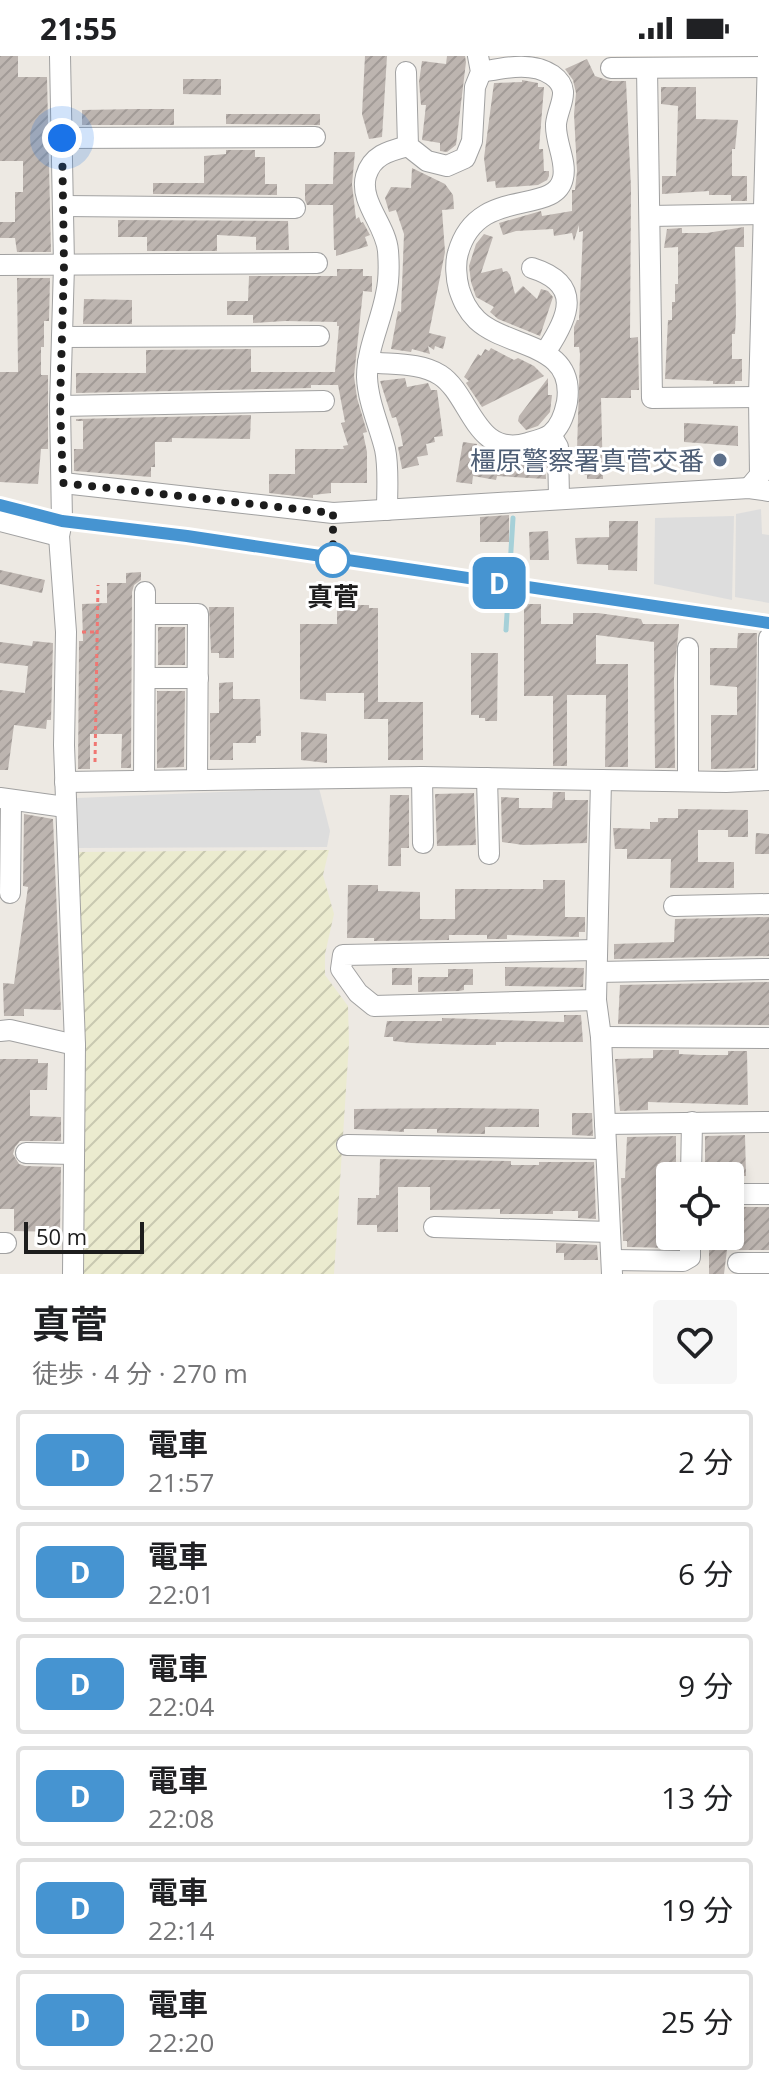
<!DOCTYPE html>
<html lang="ja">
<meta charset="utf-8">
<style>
body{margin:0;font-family:"Open Sans","Noto Sans JP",sans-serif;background:#f6f6f6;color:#202124;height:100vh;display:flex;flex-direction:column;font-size:30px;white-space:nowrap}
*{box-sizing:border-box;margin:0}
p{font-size:26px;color:#757577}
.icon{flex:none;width:44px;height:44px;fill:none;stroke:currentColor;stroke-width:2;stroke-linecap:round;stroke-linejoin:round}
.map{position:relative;height:1218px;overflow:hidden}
.side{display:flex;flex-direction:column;background:#fff;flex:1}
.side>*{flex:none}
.badge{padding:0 16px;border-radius:12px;font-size:28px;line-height:52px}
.controls{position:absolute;left:656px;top:1106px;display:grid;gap:16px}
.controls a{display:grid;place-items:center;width:88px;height:88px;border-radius:8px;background:#fff;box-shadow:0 4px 12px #0003;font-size:40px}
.scale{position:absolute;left:24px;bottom:20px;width:120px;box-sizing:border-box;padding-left:8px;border:4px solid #1d1d1d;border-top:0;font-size:22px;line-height:28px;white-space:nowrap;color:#1d1d1d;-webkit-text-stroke:6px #fff;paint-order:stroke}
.you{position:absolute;width:40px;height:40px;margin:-20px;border:6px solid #fff;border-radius:50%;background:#1a73e8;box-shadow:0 0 0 12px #1a73e833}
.map>.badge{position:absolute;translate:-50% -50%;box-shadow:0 0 0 4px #fff}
.round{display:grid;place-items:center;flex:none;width:84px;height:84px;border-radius:8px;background:#f6f6f6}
.overview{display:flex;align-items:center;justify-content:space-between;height:136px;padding:0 32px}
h1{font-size:38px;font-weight:700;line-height:60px}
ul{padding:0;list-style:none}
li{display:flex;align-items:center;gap:24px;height:100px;margin:0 16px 12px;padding:0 16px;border:4px solid #e0e0e0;border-radius:8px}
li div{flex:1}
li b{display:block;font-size:30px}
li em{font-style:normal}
li .badge{min-width:88px;font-weight:700;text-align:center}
.status{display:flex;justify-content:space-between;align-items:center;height:56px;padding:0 40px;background:#fff;direction:ltr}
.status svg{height:22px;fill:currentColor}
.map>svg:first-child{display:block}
</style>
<div class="status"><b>21:55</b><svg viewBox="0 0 49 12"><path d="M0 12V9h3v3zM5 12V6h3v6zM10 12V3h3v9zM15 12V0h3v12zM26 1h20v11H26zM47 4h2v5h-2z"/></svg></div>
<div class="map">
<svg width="769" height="1218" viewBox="0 0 769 1218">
<defs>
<pattern id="farmland-furrows" width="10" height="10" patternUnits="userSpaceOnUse" patternTransform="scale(2)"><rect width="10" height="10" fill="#ebebcf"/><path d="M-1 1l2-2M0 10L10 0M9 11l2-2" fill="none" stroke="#c9c9b1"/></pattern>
<pattern id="building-hatch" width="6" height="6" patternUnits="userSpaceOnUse" patternTransform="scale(2)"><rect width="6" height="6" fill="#bdb5b0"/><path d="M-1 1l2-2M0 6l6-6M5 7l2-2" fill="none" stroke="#a29b97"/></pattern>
</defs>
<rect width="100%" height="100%" fill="#ede9e3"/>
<!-- farmland -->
<polygon fill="url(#farmland-furrows)" points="329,794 323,819 334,858 325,898 325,919 348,950 349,987 334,1218 81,1218 77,796"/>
<!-- parking -->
<g fill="#ddd">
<polygon points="761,453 762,478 769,479 769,547 735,541 736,458"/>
<polygon points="734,460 732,544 654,528 655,462"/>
<polygon points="319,732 330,775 327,791 77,792 77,742"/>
</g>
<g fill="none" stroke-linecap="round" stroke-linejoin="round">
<!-- stream -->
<polyline stroke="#a6d0d8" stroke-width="5" points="506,574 513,462"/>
</g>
<!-- building -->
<g fill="url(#building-hatch)">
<polygon points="0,0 18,0 18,21 47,21 51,196 17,196 15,182 0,182 0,166 15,166 15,136 23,136 23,105 0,105"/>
<polygon points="365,0 387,0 382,81 369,83 362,58"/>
<polygon points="447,0 465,0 466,6 456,89 447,96 440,95 440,87 422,84 426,49 421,49 419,26 422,5 446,8"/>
<polygon points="587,3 595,20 610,25 626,25 631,132 630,282 638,281 639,334 631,334 631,342 601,342 603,423 587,423 587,419 579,419 579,394 577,394 580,298 579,291 574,291 574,271 577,264 579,264 583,175 579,176 579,169 574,185 572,177 554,180 553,173 516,175 503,179 499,167 541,155 542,160 572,155 572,134 575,134 577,115 574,58 576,37 573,24 565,13"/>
<polygon points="183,23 221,23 221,39 183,38"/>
<polygon points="522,24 538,27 538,31 544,31 539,93 543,93 544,115 549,115 549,120 547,124 538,129 496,132 495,125 487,126 484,102 494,27 522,26"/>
<polygon points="661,31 696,31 696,63 738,64 735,93 732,93 732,120 747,120 747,145 731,145 731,139 709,139 709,135 662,138 662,120 676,120 678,50 661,48"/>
<polygon points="138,53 174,53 174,69 82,69 82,54"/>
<polygon points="226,58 320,58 320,69 226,68"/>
<polygon points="226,94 255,94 255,101 265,101 265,128 277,128 277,139 153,138 153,127 204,127 204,100 226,98"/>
<polygon points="334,96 355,96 352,128 356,163 359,161 361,167 363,166 370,179 365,181 368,190 336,200 336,194 334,194 333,149 307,149 305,144 305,128 333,128"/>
<polygon points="412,112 445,128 453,139 454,153 442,154 445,196 429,277 446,281 443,293 435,290 434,294 428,290 430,298 412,293 411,296 391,293 398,255 401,256 404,178 396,154 389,156 385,142 391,131 411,132"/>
<polygon points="118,164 288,165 289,194 256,194 256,181 217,179 217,195 147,195 147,181 118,181"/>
<polygon points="744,171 744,191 735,191 736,259 735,278 732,278 732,303 742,303 742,325 735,325 735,328 713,328 713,325 665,323 668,264 672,264 672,246 675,246 675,228 678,228 678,191 664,192 667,173 682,172 682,177 707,177"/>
<polygon points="484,178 493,181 481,217 502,212 503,216 507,215 510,219 515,238 523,230 537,243 541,233 548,235 553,241 540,280 498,263 490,256 494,251 476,241 471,226 469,210 476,188"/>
<polygon points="337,213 363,213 363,220 372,220 372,236 363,235 354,320 357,342 367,376 363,377 367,396 367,427 331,427 331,437 313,439 313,442 269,437 269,418 295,418 295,393 344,393 343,390 348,389 341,367 345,366 338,329 311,329 311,332 76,337 76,317 146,317 146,294 251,293 251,316 335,316 339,270 337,270 337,266 285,265 253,267 253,259 227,259 227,245 248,245 249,220 337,220"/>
<polygon points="17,222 50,222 49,265 44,265 44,291 41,291 41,319 48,319 48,393 41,393 38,428 0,426 0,316 18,316"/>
<polygon points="84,243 132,244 132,268 83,268"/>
<polygon points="491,292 514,304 518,302 534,310 544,320 482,351 466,327 469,325 464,321 478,298 481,300 485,293 489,295"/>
<polygon points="405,322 407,331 428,327 431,334 437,334 443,380 434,381 435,386 426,388 428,399 417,401 419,409 402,413 398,391 403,390 400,374 396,361 392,362 380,325"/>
<polygon points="548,322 548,339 552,339 550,356 538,370 526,374 518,365 519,360"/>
<polygon points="251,359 250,383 172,382 172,386 155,386 155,411 151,411 151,421 74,415 74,393 83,393 83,365 76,365 76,363"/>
<polygon points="684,367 738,370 738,390 684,386"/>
<polygon points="463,386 477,388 476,397 482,398 482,400 528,407 527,400 541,399 541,406 545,406 546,423 497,420 496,424 473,420 472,428 456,426"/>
<polygon points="509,459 509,486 480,486 480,461"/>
<polygon points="609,465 638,465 637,515 608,514 608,509 577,508 575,482 609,481"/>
<polygon points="548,475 549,504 530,504 529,476"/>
<polygon points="0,514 45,524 42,537 0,528"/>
<polygon points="141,516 141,524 134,529 132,536 131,712 121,712 122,678 90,678 90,713 78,713 79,590 79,585 83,585 82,548 107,547 107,527 126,527 126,517"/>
<polygon points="524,548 541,548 541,568 573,568 573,557 598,557 641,563 643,568 679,568 674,623 675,712 655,712 654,586 596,579 596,608 628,608 628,711 605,711 606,639 567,639 567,710 553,710 553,640 524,640"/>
<polygon points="337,549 369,549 369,552 378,552 378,646 423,646 423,704 388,704 388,663 364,663 364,637 326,637 326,645 300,643 300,568 337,568"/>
<polygon points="209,551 234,551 234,602 219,602 219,597 211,597"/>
<rect x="158" y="571" width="27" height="38"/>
<polygon points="738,577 757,577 755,712 711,713 711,659 737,659 737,631 710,629 710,592 737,592"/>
<polygon points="33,585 53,587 51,664 47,664 46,673 14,669 8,714 0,714 0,634 25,637 28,610 0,607 0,586 32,590"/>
<polygon points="471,597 498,597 497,665 485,665 485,662 479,662 479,659 471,659"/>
<polygon points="233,626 233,643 260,643 261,680 256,680 256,687 233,687 233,704 210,704 210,657 219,657 219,627"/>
<polygon points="157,635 185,635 184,711 157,712"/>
<polygon points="301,676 327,678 327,707 301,704"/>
<polygon points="553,736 565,736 565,744 588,744 587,787 523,789 502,786 501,741 519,742 519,752 552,752"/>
<polygon points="474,737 476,789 437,790 435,738"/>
<polygon points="390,739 409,739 409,792 401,792 401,810 388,810"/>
<polygon points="678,753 748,754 748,781 728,781 728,774 698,774 698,806 734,806 734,832 670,832 671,803 627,803 627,793 615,793 613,772 650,773 650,766 658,766 658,762 678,762"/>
<polygon points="24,758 53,763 61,954 24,953 24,960 4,960 3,927 14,928 28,831 23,830"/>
<polygon points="756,777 769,778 769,798 755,798"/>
<polygon points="543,824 565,824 565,861 585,861 585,876 579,876 579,881 507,879 507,883 487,883 487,879 449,879 449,884 374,885 374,882 347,882 348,829 378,829 378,835 420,836 420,863 455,863 455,833 543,833"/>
<polygon points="769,861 769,900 614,903 614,888 674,886 675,863"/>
<polygon points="505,911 584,912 583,931 505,930"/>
<rect x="392" y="912" width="20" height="17"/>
<polygon points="448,913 473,913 473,929 464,929 464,934 459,935 418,936 418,921 448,921"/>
<polygon points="769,926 769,969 618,968 620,929"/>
<polygon points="564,959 581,959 583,986 496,986 496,989 472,989 411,987 393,985 393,981 384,981 387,965 442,965 442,962 564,966"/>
<polygon points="653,994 679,994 679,998 700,999 728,999 728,995 747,995 748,1049 648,1046 648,1054 620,1055 615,1003 653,1002"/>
<polygon points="0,1003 38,1003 38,1007 48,1007 47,1034 30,1034 30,1060 61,1061 61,1085 20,1085 15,1091 13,1098 19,1108 25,1110 61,1111 60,1176 14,1175 14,1153 0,1153"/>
<polygon points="457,1052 539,1053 539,1071 485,1071 485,1078 437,1077 437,1073 404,1073 404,1076 354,1073 354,1053"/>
<polygon points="572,1057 592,1057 593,1080 572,1079"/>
<polygon points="745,1079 746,1120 705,1120 705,1080"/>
<polygon points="676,1080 676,1115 670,1115 670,1192 627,1191 627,1185 623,1185 621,1122 625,1122 627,1081"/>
<polygon points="380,1103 511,1105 511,1109 539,1109 539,1106 594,1106 596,1163 578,1162 578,1155 553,1155 553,1158 500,1158 500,1153 430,1154 430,1131 398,1131 398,1176 377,1176 377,1169 357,1169 358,1142 376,1142 376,1139 379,1139"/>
<polygon points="737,1151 769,1151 769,1194 727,1194 724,1218 709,1218 709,1180 737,1180"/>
<polygon points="556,1187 597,1189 598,1204 564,1204 564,1197 556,1197"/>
</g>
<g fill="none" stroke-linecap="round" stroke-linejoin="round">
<defs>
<g id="minor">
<polyline points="60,0 64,209 60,350 62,465 59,480 66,576 64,689 75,989 73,1218"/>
<polyline points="611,12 768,11"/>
<polyline points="647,12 652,342 759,341"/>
<polyline points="406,16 408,90 427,105 447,110 465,102 472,85 475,31 481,16 478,0"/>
<polyline points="62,82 315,81"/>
<polyline points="63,150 295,152"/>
<polyline points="650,160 765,158"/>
<polyline points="0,209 317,207"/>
<path d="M532,212C583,228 569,261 546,295"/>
<polyline points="62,281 319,280"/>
<path d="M368,306C391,309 420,306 440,319C471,339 475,403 528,387C535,385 546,382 551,378C560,371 565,356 567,346C576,286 508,293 477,264C467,254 463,245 459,233C456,222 455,207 458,197C477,128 555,161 563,122C567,105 555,86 556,68C558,49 573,34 552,19C532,5 504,12 481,16"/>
<polyline points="60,350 324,345"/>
<polyline points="551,379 558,391 559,442"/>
<polyline points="63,427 333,457 749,432 769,435"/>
<polyline points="749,432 760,419 759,341 768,0"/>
<path d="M387,454C387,434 389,412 385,393C379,369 368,346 367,321C367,292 381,266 386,238C389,225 389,208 388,195C386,169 359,146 366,120C372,99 389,95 408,90"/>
<polyline points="0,465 59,480"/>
<polyline points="145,558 198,558 197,724"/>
<polyline points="688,592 688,725"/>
<polyline points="145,622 198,622"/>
<polyline points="422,721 423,787"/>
<polyline points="487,722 489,798"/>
<polyline points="601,724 596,944 601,981 612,1218"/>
<polyline points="768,724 769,582"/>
<polyline points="144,725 145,536"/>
<polyline points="65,726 422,721 726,726 769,724"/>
<polyline points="0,742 65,751"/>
<polyline points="10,837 11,744"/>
<polyline points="674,850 769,848"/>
<polyline points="597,916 769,913"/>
<polyline points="596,944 374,950 358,937 341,913 343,899 597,894"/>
<polyline points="0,975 10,974 75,989"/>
<polyline points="601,981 769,982"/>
<polyline points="605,1068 769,1066"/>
<polyline points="347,1089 605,1093"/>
<polyline points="26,1097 74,1098"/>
<polyline points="691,1120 692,1066"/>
<polyline points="732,1138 769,1138"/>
<polyline points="434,1171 610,1176"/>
<polyline points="0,1187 6,1187"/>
<polyline points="613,1204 683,1205 690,1201 690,1180"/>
<polyline points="738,1207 769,1207"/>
</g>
</defs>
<!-- minor casing -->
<use href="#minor" stroke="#a1a1a1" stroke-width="22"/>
<!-- path -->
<g stroke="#f07672" stroke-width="3" stroke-dasharray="4 4" stroke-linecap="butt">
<polyline points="82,576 97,576"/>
<polyline points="95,706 98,529"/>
</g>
<!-- minor -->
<use href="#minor" stroke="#fff" stroke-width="20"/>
<defs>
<polyline id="rail" points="0,448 62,465 187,480 769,567"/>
</defs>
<!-- rail casing -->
<use href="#rail" stroke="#6b6b6b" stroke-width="8"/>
<!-- rail -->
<use href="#rail" stroke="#fff" stroke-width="5" stroke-dasharray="15" stroke-linecap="butt"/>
</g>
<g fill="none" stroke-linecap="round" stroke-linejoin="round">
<defs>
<polyline id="line" points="0,449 62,465 187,480 769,567"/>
</defs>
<!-- line casing -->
<use href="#line" stroke="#fff" stroke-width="18"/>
<!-- line -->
<use href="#line" stroke="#4694d1" stroke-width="12"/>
<!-- walk -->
<polyline stroke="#1d1d1d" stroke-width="8" stroke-dasharray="0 14.4" points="62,82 64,209 60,350 63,427 333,457 333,504"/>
</g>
<!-- markers -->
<circle fill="#5c6f8a" stroke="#fff" stroke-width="3" cx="720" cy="404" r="8"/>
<circle fill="#fff" stroke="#4694d1" stroke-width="4" cx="333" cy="504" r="16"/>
<g text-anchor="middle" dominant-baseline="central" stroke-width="6" stroke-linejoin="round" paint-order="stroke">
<!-- service labels -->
<g font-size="26" fill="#4e5e75" stroke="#fff" text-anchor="end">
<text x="704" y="404">橿原警察署真菅交番</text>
</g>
<!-- stop labels -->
<g font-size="26" font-weight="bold" fill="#1d1d1d" stroke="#fff">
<text x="333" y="540">真菅</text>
</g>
</g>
</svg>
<div class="controls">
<a><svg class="icon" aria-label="locate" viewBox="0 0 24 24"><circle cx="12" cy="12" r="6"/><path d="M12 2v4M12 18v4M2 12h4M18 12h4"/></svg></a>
</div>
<div class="scale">50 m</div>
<div class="you" style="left:62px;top:82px"></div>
<b class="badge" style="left:499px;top:527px;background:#4694d1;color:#fff">D</b>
</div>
<section class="side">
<div class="overview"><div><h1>真菅</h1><p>徒歩 · 4 分 · 270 m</p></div><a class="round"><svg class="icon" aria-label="heart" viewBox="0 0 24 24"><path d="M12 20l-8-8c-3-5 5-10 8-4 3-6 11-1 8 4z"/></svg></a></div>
<ul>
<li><span class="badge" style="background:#4694d1;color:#fff">D</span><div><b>電車</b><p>21:57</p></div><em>2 分</em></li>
<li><span class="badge" style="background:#4694d1;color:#fff">D</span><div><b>電車</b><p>22:01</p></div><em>6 分</em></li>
<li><span class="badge" style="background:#4694d1;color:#fff">D</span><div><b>電車</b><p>22:04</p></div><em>9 分</em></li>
<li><span class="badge" style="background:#4694d1;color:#fff">D</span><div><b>電車</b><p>22:08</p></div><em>13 分</em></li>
<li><span class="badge" style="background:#4694d1;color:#fff">D</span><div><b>電車</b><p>22:14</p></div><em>19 分</em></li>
<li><span class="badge" style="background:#4694d1;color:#fff">D</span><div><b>電車</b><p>22:20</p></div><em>25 分</em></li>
</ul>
</section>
